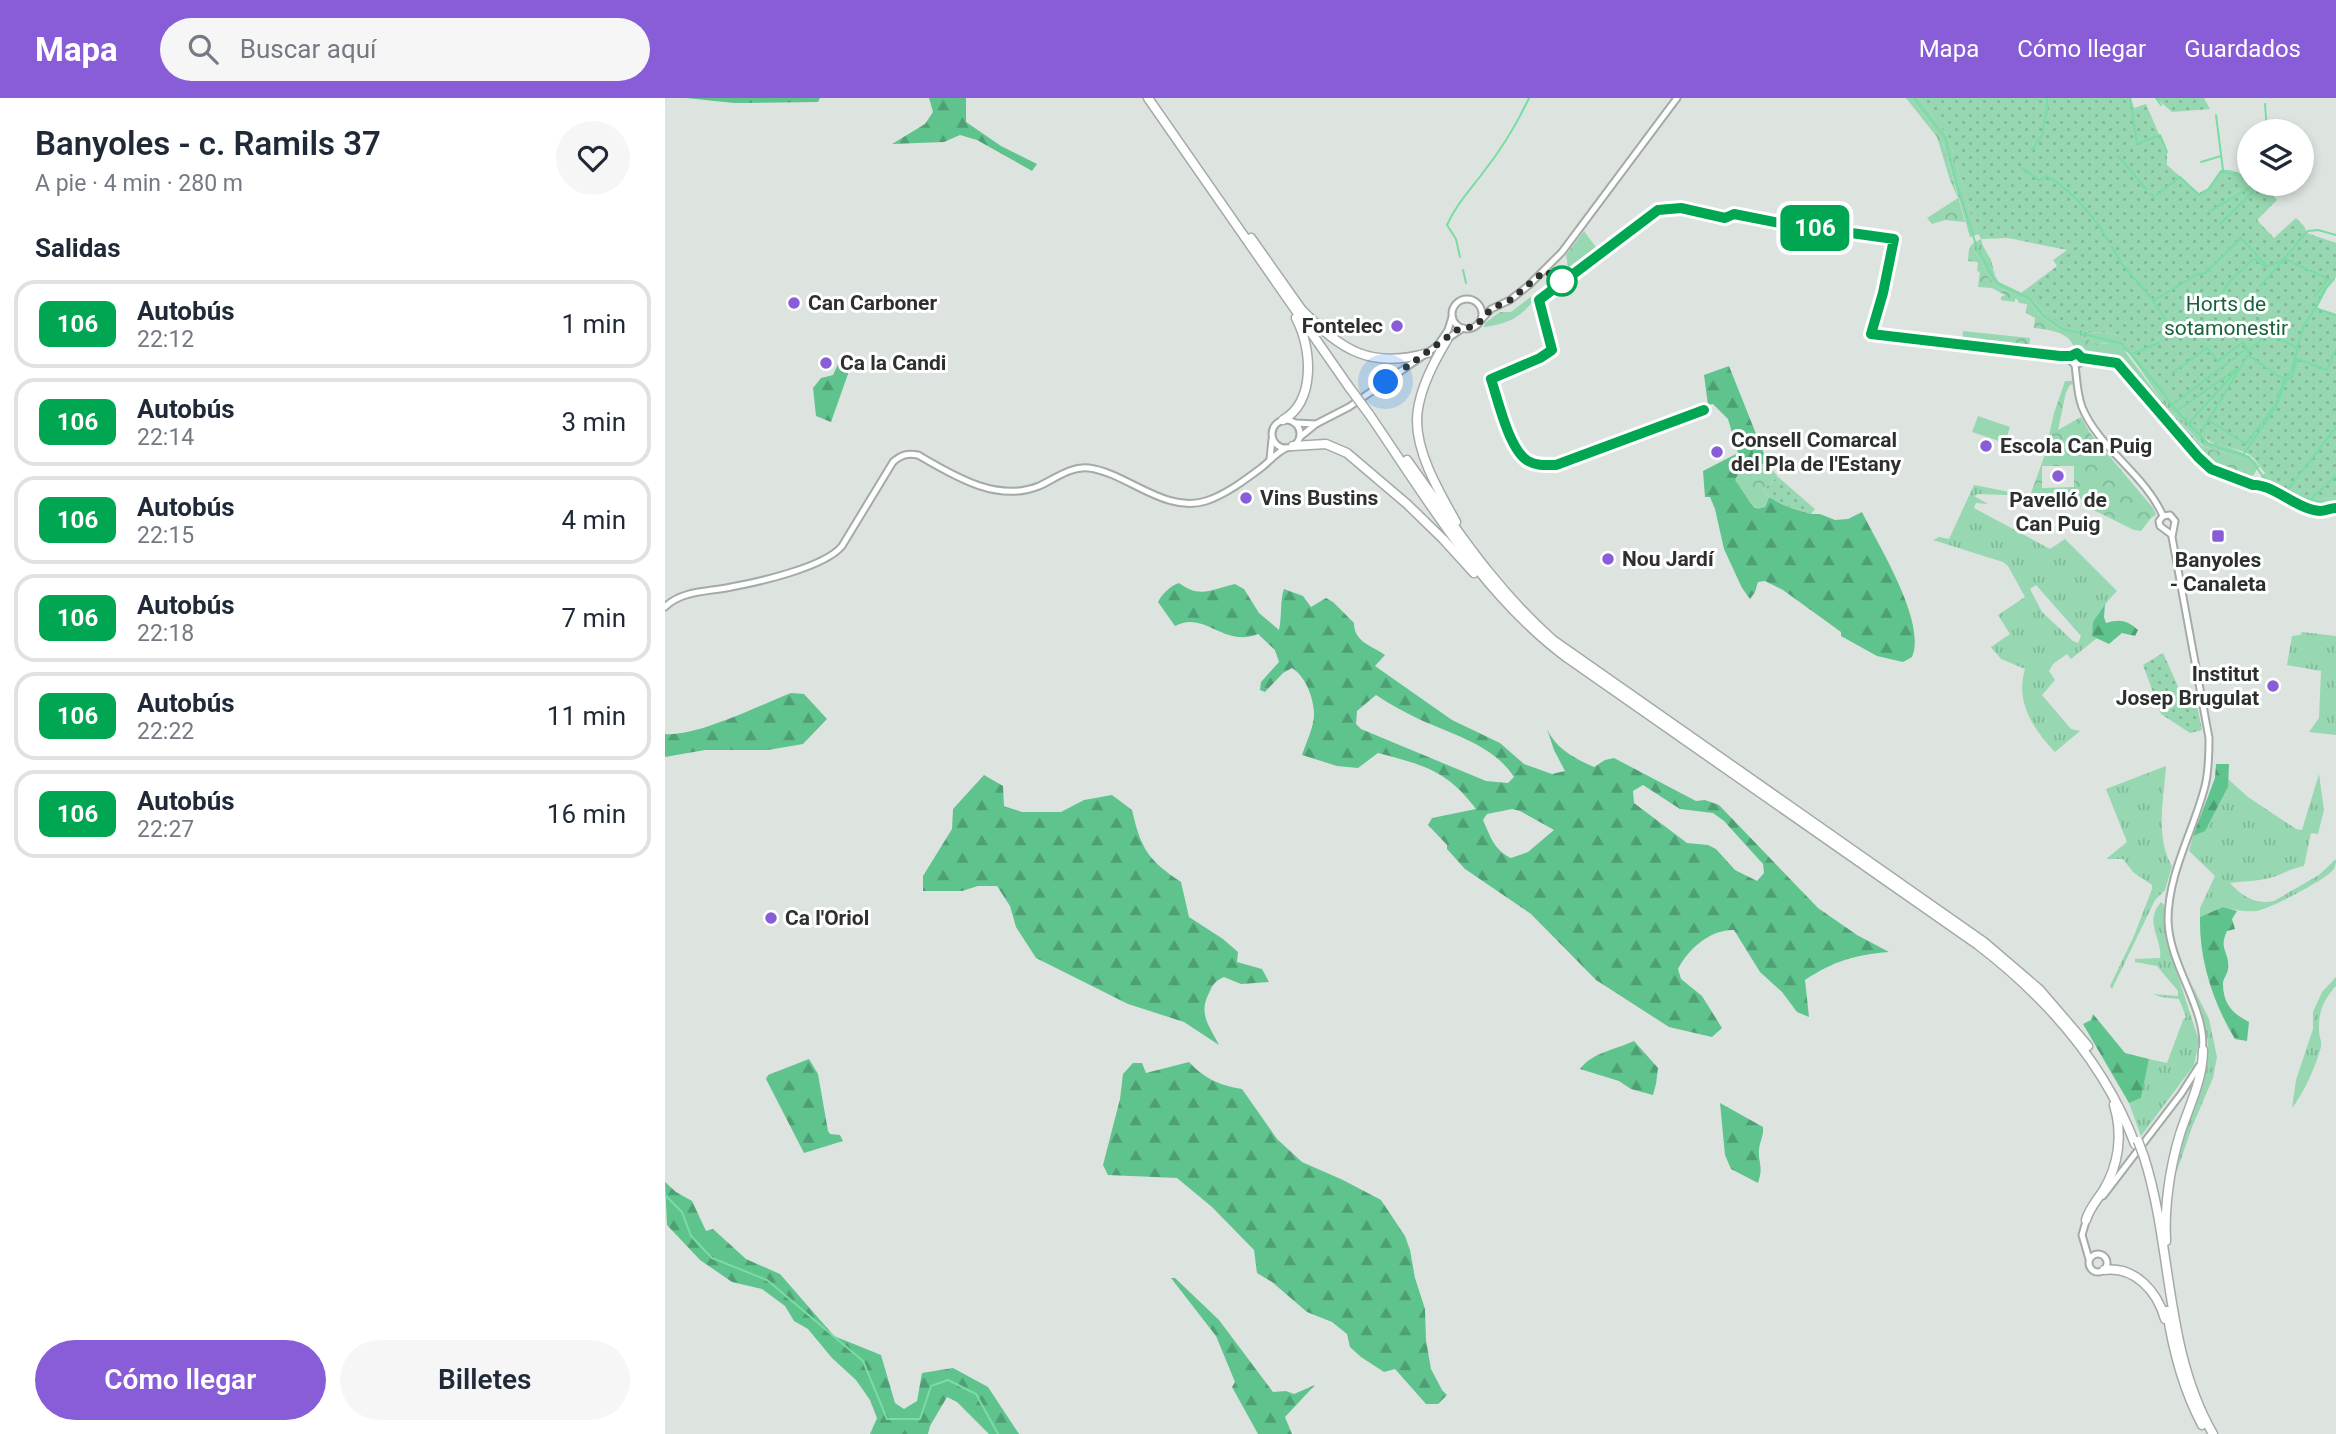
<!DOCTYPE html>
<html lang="es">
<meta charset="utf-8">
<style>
body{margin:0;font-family:Roboto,sans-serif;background:#f6f6f7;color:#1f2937;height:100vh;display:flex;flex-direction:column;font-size:26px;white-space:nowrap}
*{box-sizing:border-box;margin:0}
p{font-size:23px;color:#747a83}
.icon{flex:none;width:38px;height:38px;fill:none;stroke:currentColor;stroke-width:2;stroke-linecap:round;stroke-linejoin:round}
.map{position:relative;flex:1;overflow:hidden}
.panel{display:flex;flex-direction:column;background:#fff;width:665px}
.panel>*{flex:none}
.badge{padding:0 14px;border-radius:10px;font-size:24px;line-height:46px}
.tools{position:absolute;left:1572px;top:21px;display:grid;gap:14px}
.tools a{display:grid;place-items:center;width:77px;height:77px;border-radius:50%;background:#fff;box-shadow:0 4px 10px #0003;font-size:35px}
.you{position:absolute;width:35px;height:35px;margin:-18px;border:5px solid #fff;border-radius:50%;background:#1a73e8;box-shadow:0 0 0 10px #1a73e833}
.map>.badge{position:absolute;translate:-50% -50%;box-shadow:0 0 0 4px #fff}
h2{padding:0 35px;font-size:26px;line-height:63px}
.round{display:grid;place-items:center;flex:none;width:74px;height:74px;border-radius:37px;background:#f6f6f7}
.overview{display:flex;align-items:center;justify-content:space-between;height:119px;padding:0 35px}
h1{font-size:33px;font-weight:600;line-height:52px}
.primary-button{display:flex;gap:14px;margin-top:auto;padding:14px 35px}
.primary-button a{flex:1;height:80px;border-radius:42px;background:#895dd7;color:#fff;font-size:28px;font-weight:600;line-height:80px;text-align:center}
.primary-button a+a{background:#f6f6f7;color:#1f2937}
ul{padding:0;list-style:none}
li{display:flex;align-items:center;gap:21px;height:88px;margin:0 14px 10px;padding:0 21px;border:4px solid #e0e1e3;border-radius:21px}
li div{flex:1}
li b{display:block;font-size:26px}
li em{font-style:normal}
li .badge{min-width:77px;font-weight:700;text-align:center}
header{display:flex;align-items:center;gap:42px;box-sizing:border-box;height:98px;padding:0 35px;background:#895dd7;color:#fff}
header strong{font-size:33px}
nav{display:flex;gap:38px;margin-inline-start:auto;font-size:24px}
.search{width:490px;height:63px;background:#f6f6f7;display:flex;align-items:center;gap:18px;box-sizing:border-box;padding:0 24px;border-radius:38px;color:#747a83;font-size:26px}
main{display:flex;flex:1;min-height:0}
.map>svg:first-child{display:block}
</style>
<header>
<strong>Mapa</strong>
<div class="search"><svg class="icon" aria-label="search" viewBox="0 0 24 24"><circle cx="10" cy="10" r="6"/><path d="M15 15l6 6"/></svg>Buscar aquí</div>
<nav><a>Mapa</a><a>Cómo llegar</a><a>Guardados</a></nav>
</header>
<main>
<section class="panel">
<div class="overview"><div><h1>Banyoles - c. Ramils 37</h1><p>A pie · 4 min · 280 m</p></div><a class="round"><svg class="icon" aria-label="heart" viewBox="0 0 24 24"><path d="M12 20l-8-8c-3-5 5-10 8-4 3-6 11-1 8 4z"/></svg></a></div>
<h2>Salidas</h2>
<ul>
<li><span class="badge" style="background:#00a651;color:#fff">106</span><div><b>Autobús</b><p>22:12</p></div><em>1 min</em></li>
<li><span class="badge" style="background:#00a651;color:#fff">106</span><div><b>Autobús</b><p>22:14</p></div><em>3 min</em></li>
<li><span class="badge" style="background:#00a651;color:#fff">106</span><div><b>Autobús</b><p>22:15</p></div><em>4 min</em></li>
<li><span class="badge" style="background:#00a651;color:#fff">106</span><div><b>Autobús</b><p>22:18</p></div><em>7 min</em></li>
<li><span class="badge" style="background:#00a651;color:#fff">106</span><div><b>Autobús</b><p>22:22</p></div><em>11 min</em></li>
<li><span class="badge" style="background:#00a651;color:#fff">106</span><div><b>Autobús</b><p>22:27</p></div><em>16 min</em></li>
</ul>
<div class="primary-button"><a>Cómo llegar</a><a>Billetes</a></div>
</section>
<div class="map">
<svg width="1671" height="1336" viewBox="0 0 1671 1336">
<defs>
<pattern id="grass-tufts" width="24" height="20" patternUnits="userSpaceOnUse" patternTransform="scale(1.75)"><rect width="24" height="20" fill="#97d7b1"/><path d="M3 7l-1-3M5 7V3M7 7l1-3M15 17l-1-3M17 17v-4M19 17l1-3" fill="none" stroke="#82b999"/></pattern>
<pattern id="forest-firs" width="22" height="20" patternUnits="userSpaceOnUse" patternTransform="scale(1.75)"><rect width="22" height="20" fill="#5fc38d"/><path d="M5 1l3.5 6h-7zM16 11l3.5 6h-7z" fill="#4f9f74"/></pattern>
<pattern id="park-crowns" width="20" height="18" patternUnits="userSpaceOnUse" patternTransform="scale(1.75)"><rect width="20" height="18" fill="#97d7b1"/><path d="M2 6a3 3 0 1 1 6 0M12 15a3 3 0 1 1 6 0" fill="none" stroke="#82b999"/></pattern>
<pattern id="garden-dots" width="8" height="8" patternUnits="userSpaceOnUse" patternTransform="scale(1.75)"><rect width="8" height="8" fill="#97d7b1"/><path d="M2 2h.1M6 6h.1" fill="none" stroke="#82b999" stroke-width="1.8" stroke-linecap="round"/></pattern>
</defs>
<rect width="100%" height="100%" fill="#dde4df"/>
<!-- grass -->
<g fill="url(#grass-tufts)" fill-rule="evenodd">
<polygon points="1246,0 1254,0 1283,38 1309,126 1314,136 1305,139 1277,42"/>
<path d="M1316,141L1318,148L1326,162L1330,178L1334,184L1365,199L1379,215L1381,214C1393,224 1410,231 1425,234C1432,235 1440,233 1447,236C1463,241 1473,257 1481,270L1485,268L1494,285L1497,283C1502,288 1510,294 1513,300C1519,311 1525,320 1533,329C1538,333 1538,339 1543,344C1563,350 1583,352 1595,369L1589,374L1579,361L1538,348L1500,307L1464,255L1443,245L1433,246L1408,234L1393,231L1374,217L1364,204L1331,188L1321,176L1317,163L1311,156L1307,146Z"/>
<path d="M1600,375C1621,390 1645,406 1671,399V405L1656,410L1651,409L1628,401L1597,383L1596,379Z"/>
<path d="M1309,387L1365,398L1313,396L1309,398L1323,406L1311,405L1309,410L1385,451L1400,441L1452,493C1439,507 1429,517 1427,537L1432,540L1406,561L1402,556L1388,566L1384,573L1390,582L1377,597L1406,631L1415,633L1390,654C1368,631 1350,604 1360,571L1336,561L1326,549L1345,536L1333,517L1360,499L1343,468L1338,464L1268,442L1274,439L1284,441ZM1371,487L1416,538L1413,545L1408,543L1377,514L1365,491Z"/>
<polygon points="1637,534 1671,538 1671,637 1644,634 1654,620 1656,573 1622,567 1627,538 1635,537"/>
<path d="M1501,668C1499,699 1490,740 1507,768L1500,792L1490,802L1447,891L1445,888L1469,838L1487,791V787L1468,774L1458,761H1441L1462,744L1441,691Z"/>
<path d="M1654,676L1659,712L1653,736L1646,735L1639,768C1629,770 1621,774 1611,778C1597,783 1580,783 1565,785C1577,798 1590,807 1609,803L1654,777L1671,761C1671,767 1670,771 1665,775C1655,784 1603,812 1591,813C1580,814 1569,812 1558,809L1535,819V810L1550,778L1524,753L1528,738L1540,732L1563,689V681L1583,699L1631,731L1637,732Z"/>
<path d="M1496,804L1499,807L1501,841L1534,943L1529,967L1476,1038L1464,1005L1476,1000L1484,961L1502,965L1518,922L1521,919L1514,901L1496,899L1488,896L1513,898V893L1492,868L1470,864V861L1495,860C1498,841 1478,825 1496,804Z"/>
<path d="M1671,879V888C1659,901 1653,914 1654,933C1654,939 1657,943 1656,949C1650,970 1640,993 1627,1010L1631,982L1648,931V914L1657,894Z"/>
<polygon points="1526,885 1544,921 1552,959 1548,980 1527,1029 1511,1076 1517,1045 1542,970 1543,944 1537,914"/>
</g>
<!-- forest -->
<g fill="url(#forest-firs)" fill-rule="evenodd">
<polygon points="21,0 155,0 153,4 69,5"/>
<polygon points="264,0 301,0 301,24 336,48 372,66 367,73 312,42 295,37 279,44 227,46 260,26 268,14"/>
<polygon points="173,266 184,267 183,276 166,324 151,318 148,290 156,280 168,277"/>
<path d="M1064,268L1103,366H1087L1073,375C1076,392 1080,397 1090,410L1100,409L1104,399L1123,409L1146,416H1155L1170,422L1183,421L1197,414C1213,447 1262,524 1247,559L1238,564L1212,558L1176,538V534L1118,492L1100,483L1093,484L1090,494L1085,501L1077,490L1059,451L1050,411L1045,399H1040L1038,373L1073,355L1063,321L1048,306L1043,307L1039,277Z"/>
<path d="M514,485C535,501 547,491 570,486L579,491L594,515L614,532C617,519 615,501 619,491L638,498L646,509L661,500L668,504L689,525C689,544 706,547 720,557L710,568L787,622L835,645L859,666L887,676L900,673L889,652L882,631C891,651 909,660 929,669L940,662L949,660L1031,703L1040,702L1054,707L1153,810L1192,837L1224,854C1189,857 1169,863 1140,882L1144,919L1132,914L1117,894L1095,874L1069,832C1046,831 1023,851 1013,871L1016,881L1037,898L1057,930L1047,939L1004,929L931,882L866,816L800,771L782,751V747L763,727L767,720L811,711C782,672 758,667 713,655L693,670L672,668L637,657C641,645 650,627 649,614C648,598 640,578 627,570L618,575L600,594L595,592L596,584L614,564L610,552L593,536C558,550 540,512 510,528L493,504C497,496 505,488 514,485ZM711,597C726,607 741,615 758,623C790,637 829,648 849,679L843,685L821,683L696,631L691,626L692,613ZM978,687L1015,711L1048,715L1059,723L1098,766L1099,775L1092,783L1070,772L1051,751L1043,747L1022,745L969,705L968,693ZM847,711L855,713L889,732L863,754L846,760C829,752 825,738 818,722L822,716Z"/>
<path d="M1440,506L1439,519L1441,525C1455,521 1462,522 1473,532L1470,538L1457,535L1444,546L1427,538L1428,524Z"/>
<path d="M126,595L139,596L162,621L138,646L103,652H40L0,659V636C32,639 95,607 126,595Z"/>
<polygon points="1551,666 1564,666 1563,689 1540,733 1528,738 1550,680"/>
<path d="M319,677L338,688L339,708L357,714H396L419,702L447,697L467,712C476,751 483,762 516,784L524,819L558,841L573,854L572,864L597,871L604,884L576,886L559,879C550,883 548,886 544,895C533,916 544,927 554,947L519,924L463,906L371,860L351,829L345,808L332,788H313L297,793H258V778L287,731L288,711Z"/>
<path d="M1558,809L1572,813L1567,821L1570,831L1562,833C1553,852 1565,854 1563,870C1563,876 1558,880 1558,886C1558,906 1568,916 1584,924L1582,943L1570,941C1548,905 1534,862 1535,819Z"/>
<polygon points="1428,916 1460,955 1484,961 1476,1000 1464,1005 1418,926 1426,922"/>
<path d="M969,943L993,970L991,986L988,997L966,991L954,983L915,971C928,954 950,952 969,943Z"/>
<polygon points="144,961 153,976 163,1033 165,1036 175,1037 178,1043 139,1055 101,981 103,977"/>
<path d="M524,964C540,981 554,987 577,991L612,1041L637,1064L678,1082L716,1102L740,1138L745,1152L750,1180L760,1211L761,1242L766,1271L777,1292L782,1297L773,1306H761L730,1271L719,1274L696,1259L685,1249L682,1236L667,1224L642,1214L607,1184L592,1175L589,1152L547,1109L512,1080L443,1077L438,1067L455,1001L458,976L468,965H477L481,975Z"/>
<path d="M1055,1005L1098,1029C1099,1037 1095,1043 1094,1051C1093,1066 1099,1068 1093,1085L1066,1071L1060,1057Z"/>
<polygon points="0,1084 11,1094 27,1103 41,1133 48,1131 81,1161 115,1176 169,1238 216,1257 230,1305 239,1311 252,1303 257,1275 288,1270 323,1289 354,1336 324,1336 292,1304 282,1299 265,1328 263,1336 205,1336 212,1320 205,1302 191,1282 167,1260 143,1231 129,1223 120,1208 97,1191 67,1184 35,1162 2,1127"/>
<polygon points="506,1180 510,1180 554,1222 608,1294 621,1293 629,1296 650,1287 620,1319 627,1336 593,1336 567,1289 570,1284 551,1238"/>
</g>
<!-- park -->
<g fill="url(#park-crowns)" fill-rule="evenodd">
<polygon points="1241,0 1246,0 1277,42 1300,124 1280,122 1267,126 1262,120 1293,100 1285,82 1272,39"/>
<path d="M919,133L933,152C916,165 894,176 879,192C858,213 855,224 819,229L820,225L835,214H846L903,170L901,157Z"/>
<path d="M1307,146L1311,156L1317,163L1321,176L1331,188L1364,204L1374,217L1393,231L1408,234L1433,246L1449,245L1459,252L1500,307L1537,348L1579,361L1591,373L1586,381L1545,366L1457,263L1421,257L1417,251L1409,249C1403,233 1384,232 1369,230L1370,220L1361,215L1362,206L1354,205L1352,201H1350V204L1336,202V199L1340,197L1327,190L1313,189L1315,174L1312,173L1313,164L1303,163L1304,151Z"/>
<polygon points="1298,233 1365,240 1364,251 1297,244"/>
<path d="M1400,283H1407L1408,286L1405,287L1401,294L1393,332L1416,319L1425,335L1488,410L1491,417L1486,420L1476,433L1469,432L1402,399L1378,402L1365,398L1380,356L1389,315ZM1377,368H1409V389L1377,390Z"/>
<polygon points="1087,366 1103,366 1113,379 1100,390 1099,394 1104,399 1100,409 1093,411 1087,407 1070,382 1073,376"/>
</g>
<!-- garden -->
<g fill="url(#garden-dots)">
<path d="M1254,0H1466L1469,10L1481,6L1502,55V67L1534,95L1543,90L1556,72H1565L1584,78V86H1599L1612,102L1592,122L1609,140L1631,120L1639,128L1642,135L1671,145V179L1663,189L1652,210L1671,216V399C1647,406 1620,392 1601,376C1595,370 1591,360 1583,356C1567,347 1546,351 1535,334V331L1527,324L1513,300L1497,283L1494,286L1485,269L1481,271C1473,257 1463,241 1447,236C1440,233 1432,235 1425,234C1408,232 1394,225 1381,214L1379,215L1369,203L1356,195L1392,168L1388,162L1402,152L1343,140L1316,141L1309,126L1283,38Z"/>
<polygon points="1491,0 1539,0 1545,11 1507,14"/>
<path d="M1113,379L1150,411L1146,416C1130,411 1111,407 1099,394L1100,390Z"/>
<polygon points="1498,555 1520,604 1531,602 1537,632 1525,635 1496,616 1478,567"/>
</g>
<!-- pitch -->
<polygon fill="#97d7b1" points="1313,318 1345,329 1340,345 1307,334"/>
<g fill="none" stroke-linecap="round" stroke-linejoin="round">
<!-- stream -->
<g stroke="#7adca5" stroke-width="2">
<polyline points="1249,0 1280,39 1291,84 1312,150 1331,185 1364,200 1380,219 1397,231 1456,245 1498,294 1508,309 1543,346 1584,359 1600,381 1625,397 1660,405 1671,403"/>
<polyline points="1465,0 1472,46 1495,37 1502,54"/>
<polyline points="1491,0 1496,7"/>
<polyline points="1600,6 1602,33"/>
<polyline points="1551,17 1558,72"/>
<polyline points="1367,52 1377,37 1382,11 1382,0"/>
<polyline points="1453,58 1482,92"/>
<polyline points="1536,64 1556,58"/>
<path d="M1357,70L1374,82L1381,78C1402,87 1434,124 1444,144"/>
<polyline points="1486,96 1489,99"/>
<polyline points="1492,97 1515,79 1534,97 1543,92 1556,73 1584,80"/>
<polyline points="1542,115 1591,86"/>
<polyline points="1555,126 1596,86"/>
<polyline points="1447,149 1457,166 1488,202 1507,232"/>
<path d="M795,159L791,141L782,127C791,107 804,93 817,76C836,52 851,28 864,0"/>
<polyline points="798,172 801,185"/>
<polyline points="1595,188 1620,161 1663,181 1649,199"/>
<path d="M1556,198L1563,185L1587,162L1591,161L1600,169C1627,163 1625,149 1643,133L1653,132L1671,137"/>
<polyline points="1488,203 1531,177 1540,175 1576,140 1602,168"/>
<polyline points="1651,209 1660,191 1669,181"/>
<polyline points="1513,232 1528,230"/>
<polyline points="1467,256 1494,245"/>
<polyline points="1507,275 1542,250 1553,263 1578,244 1583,254 1603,235 1632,250 1639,228 1650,210 1671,217"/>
<polyline points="1507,307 1580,252"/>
<polyline points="1512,313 1571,271 1574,271"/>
<polyline points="1543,322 1581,346 1611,306 1619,281 1626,274 1633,250"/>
<polyline points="1524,325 1572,272"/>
<polyline points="1535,336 1583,257 1618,281"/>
<polyline points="1578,357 1611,309 1621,282 1627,279 1632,261 1662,272 1671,251"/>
<polyline points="1621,394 1671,329"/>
<polyline points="1646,401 1671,378"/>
<polyline points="0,1097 17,1114 26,1138 47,1160 102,1182 198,1263 222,1321 255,1321 266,1288 283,1282 311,1296 333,1336"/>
</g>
<defs>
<g id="minor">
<circle cx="802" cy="216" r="15"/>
<polyline points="816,222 826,211 845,202 864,187 897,154 1012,0"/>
<polyline points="773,247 783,232 787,219"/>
<path d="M1410,267L1415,265L1417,262L1415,256L1412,255L1407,257L1405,262L1410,267C1412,281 1412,296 1417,309C1434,351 1480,376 1498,418"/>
<circle cx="621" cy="336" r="14"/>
<polyline points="630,325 651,326"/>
<polyline points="635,339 651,326 684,309 798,230"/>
<polyline points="605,361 607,341"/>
<path d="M1498,418L1505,417L1510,423L1507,439L1544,640C1544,656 1544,672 1540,688C1529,732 1503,775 1503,822C1504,869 1544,913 1537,955"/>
<polyline points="1498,418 1494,423 1495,428 1507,437"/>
<path d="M0,509C17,492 44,494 66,489C94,484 160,469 177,448L228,364C236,357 242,355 253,357C289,378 332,405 374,388C390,381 405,368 424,370C462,375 500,416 541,403C560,397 580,382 596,370C605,363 611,355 621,350"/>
<polyline points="1438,1098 1516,996 1534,968"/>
<polyline points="1422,1120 1417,1137 1424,1161"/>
<circle cx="1433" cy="1165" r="9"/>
</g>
<g id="highway">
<polyline points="483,0 684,289"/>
<polyline points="586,140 641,218"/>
<path d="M638,213C677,253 706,271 763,255"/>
<path d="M782,242C768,265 752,296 752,323C752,357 775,395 791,424"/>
<path d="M704,316C763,402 817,496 901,559L1313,847C1382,900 1439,964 1470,1046"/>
<path d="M618,322C651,303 647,250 631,220"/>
<polyline points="628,348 661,346 682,355 742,406 778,441 809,475"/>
<path d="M742,362C789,427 827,488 888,542L1319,844L1375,892L1423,948"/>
<path d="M1479,1059C1508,1150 1499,1251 1548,1336"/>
<path d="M1421,1122C1424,1111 1432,1102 1438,1093C1454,1067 1458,1036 1449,1007"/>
<path d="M1501,1143C1499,1109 1505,1069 1515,1036C1524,1008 1538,982 1538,952"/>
<path d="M1439,1172C1470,1168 1492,1193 1500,1221"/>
<path d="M1502,1213C1508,1253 1518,1291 1537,1327"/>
</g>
</defs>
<!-- minor casing -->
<use href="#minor" stroke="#a4aba7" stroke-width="9"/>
<!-- highway casing -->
<use href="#highway" stroke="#a4aba7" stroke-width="11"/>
<!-- minor -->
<use href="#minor" stroke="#fff" stroke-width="5"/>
<!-- highway -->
<use href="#highway" stroke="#fff" stroke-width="8"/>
<defs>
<g id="highway-bridge">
<polyline points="684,289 704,316"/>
<polyline points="1473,1043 1479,1059"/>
</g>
</defs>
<!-- highway-bridge casing -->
<use href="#highway-bridge" stroke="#a4aba7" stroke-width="11" stroke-linecap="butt"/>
<!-- highway-bridge -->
<use href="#highway-bridge" stroke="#fff" stroke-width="8"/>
</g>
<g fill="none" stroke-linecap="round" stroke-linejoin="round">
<defs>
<path id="line" d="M1039,312L891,367C881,367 872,368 863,363C844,352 833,302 826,281L875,260L887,252L874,202L993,112L1016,110L1060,120L1069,116L1115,125L1229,141L1218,195L1206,236L1395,258H1406L1412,255L1417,260L1452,265L1533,359L1546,371L1588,387C1606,385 1633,412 1655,413C1660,413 1666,410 1671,410"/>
</defs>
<!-- line casing -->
<use href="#line" stroke="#fff" stroke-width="16"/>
<!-- line -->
<use href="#line" stroke="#00a651" stroke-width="10"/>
<!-- walk -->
<polyline stroke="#2d302e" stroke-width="7" stroke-dasharray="0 12.6" points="721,284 792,232 811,228 826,211 845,202 880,173 897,183"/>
</g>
<!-- markers -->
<circle fill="#fff" stroke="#00a651" stroke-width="3.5" cx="897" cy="183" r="14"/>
<g fill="#895dd7" stroke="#fff" stroke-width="2.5">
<circle cx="129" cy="205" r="7"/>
<circle cx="732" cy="228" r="7"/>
<circle cx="161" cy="265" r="7"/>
<circle cx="1321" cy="348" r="7"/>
<circle cx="1052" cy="354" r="7"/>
<circle cx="1393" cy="378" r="7"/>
<circle cx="581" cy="400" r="7"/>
<rect x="1546" y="431" width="14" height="14" rx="3.5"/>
<circle cx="943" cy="461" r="7"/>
<circle cx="1608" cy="588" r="7"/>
<circle cx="106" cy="820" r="7"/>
</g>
<g text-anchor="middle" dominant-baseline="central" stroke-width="6" stroke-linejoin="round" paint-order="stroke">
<!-- poi labels -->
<g font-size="21" font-weight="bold" fill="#2d302e" stroke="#fff" text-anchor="start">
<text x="143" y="205">Can Carboner</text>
<text x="718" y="228" text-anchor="end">Fontelec</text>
<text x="175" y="265">Ca la Candi</text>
<text x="1066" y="342">Consell Comarcal<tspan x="1066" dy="24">del Pla de l'Estany</tspan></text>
<text x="1335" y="348">Escola Can Puig</text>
<text x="595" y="400">Vins Bustins</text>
<text x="1393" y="402" text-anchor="middle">Pavelló de<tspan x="1393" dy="24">Can Puig</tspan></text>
<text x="957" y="461">Nou Jardí</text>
<text x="1553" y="462" text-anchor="middle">Banyoles<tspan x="1553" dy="24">- Canaleta</tspan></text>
<text x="1594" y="576" text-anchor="end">Institut<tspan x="1594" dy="24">Josep Brugulat</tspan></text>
<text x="120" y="820">Ca l'Oriol</text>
</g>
<!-- park labels -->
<g font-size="21" fill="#19623f" stroke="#fff">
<text x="1561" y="206">Horts de<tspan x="1561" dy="24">sotamonestir</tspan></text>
</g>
</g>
</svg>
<div class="tools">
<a><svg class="icon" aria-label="layers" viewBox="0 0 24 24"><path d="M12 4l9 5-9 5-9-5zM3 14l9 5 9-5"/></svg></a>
</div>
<div class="you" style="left:721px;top:284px"></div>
<b class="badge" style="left:1150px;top:130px;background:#00a651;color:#fff">106</b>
</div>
</main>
